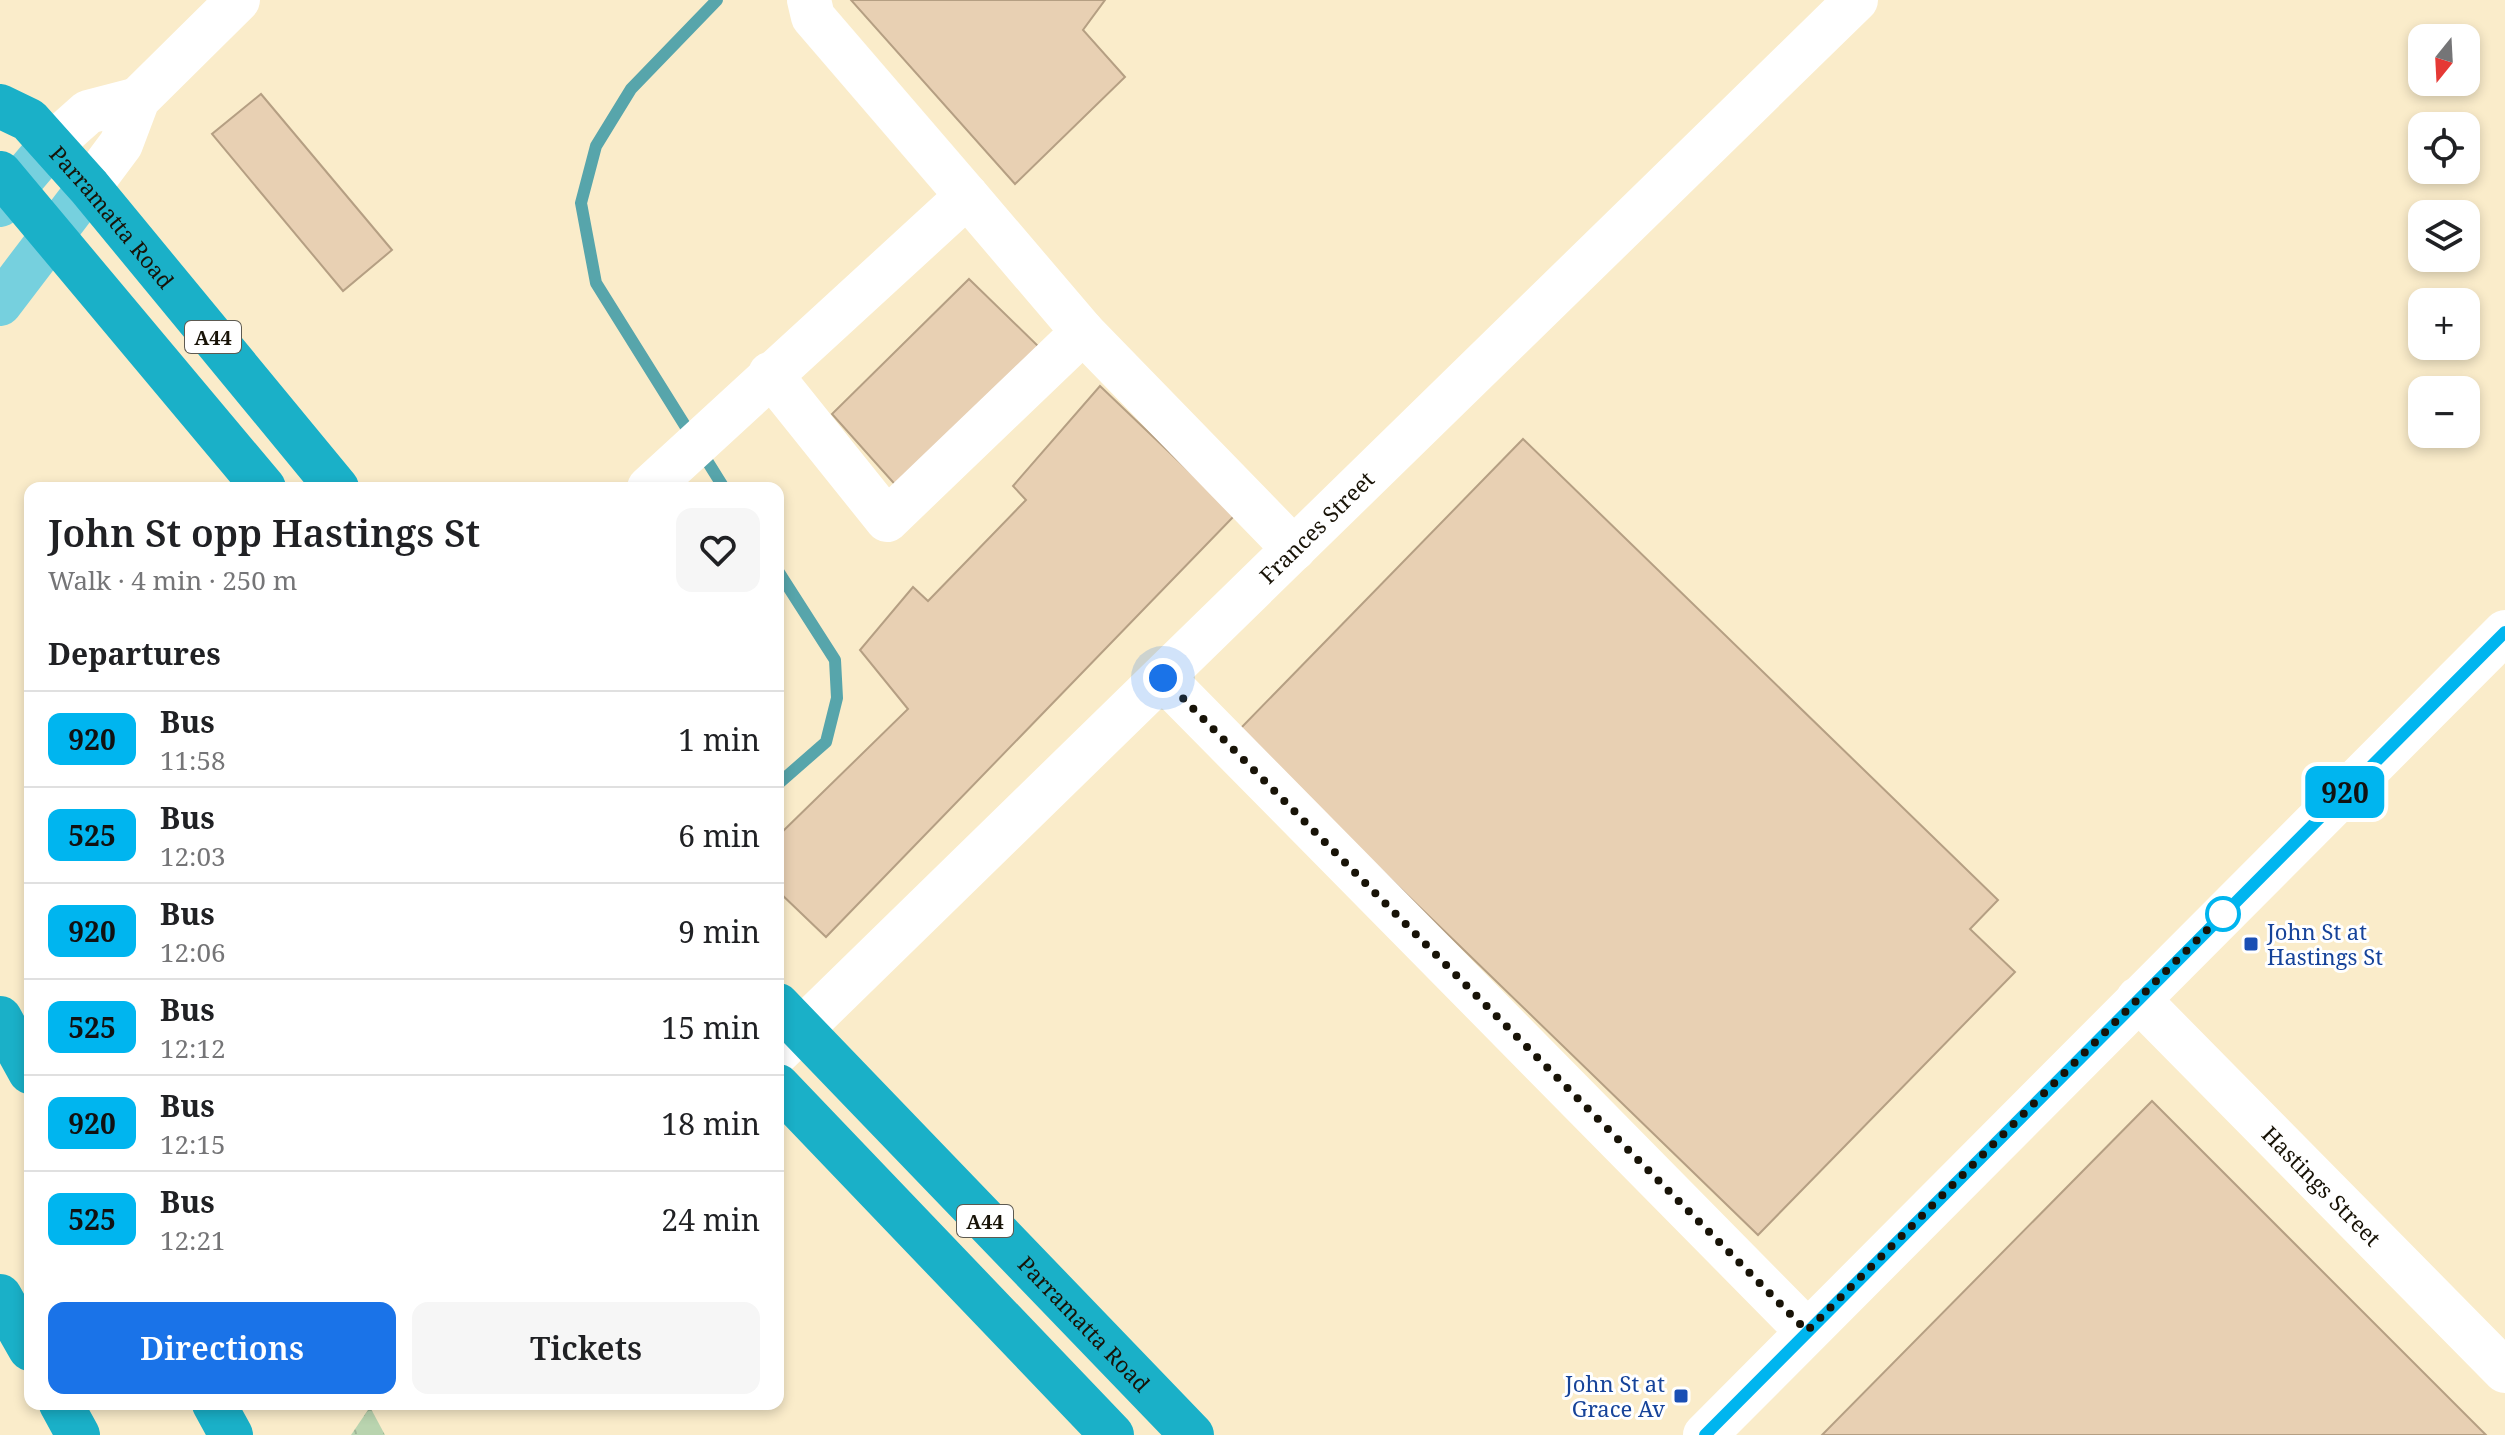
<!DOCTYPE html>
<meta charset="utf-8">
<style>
body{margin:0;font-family:"Noto Serif",serif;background:#f6f6f6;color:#202124;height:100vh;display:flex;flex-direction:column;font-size:30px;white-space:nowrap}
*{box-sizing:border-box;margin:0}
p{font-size:26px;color:#757577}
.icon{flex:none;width:44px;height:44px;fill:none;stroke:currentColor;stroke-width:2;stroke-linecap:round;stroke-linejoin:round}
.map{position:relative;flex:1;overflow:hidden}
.sheet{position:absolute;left:24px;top:482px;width:760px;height:928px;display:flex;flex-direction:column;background:#fff;border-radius:16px;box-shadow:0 4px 12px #0003}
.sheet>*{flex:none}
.badge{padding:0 16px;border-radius:12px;font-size:28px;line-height:52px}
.needle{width:52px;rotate:198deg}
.tools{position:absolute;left:2408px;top:24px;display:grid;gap:16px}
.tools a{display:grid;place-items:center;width:72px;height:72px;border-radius:16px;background:#fff;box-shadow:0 4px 12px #0003;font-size:40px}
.you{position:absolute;width:40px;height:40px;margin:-20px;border:6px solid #fff;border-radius:50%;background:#1a73e8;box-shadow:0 0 0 12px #1a73e833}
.map>.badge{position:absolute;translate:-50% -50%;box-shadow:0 0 0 4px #fff}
h2{padding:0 24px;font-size:30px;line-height:72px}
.round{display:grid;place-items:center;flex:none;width:84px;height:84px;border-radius:16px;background:#f6f6f6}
.overview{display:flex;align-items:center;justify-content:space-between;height:136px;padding:0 24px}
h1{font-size:38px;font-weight:600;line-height:60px}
.button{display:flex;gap:16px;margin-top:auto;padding:16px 24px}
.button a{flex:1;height:92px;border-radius:16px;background:#1a73e8;color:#fff;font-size:32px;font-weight:600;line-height:92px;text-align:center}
.button a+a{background:#f6f6f6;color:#202124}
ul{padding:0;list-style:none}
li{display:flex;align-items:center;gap:24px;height:96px;padding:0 24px;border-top:2px solid #e0e0e0}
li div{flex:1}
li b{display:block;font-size:30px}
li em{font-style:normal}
li .badge{min-width:88px;font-weight:700;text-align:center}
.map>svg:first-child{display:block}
</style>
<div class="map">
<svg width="2505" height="1435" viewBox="0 0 2505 1435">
<defs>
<pattern id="forest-crowns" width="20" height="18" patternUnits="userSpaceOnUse" patternTransform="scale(2)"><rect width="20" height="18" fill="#b9d4af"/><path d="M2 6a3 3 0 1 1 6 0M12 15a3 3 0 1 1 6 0" fill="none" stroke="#9eb595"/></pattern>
</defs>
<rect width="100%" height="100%" fill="#faecca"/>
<!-- forest -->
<polygon fill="url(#forest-crowns)" points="370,1407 385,1435 351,1435"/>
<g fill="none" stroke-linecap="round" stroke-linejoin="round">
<!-- stream -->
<g stroke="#57a5ab" stroke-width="12">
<polyline points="717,0 631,89 596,146 581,203 596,283 724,488"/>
<polyline points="778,571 835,660 837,698 826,742 778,784"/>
</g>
</g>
<!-- building -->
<g fill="#e8d0b3" stroke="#b59f83" stroke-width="2">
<polygon points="851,0 1105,0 1083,30 1125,77 1015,184"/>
<polygon points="261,94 392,250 343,291 212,134"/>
<polygon points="969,279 1040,348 900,490 832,414"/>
<polygon points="1100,386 1235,515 826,937 778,891 778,836 908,709 860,650 913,587 928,601 1026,500 1013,486"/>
<polygon points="1523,439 1998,900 1970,929 2015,972 1758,1235 1238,731"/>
<polygon points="2152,1101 2486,1435 1822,1435"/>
</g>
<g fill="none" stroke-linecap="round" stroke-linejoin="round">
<!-- minor -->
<g stroke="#fff" stroke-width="44">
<polyline points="809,0 813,17 967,196"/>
<polyline points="51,145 88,112 138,99"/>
<polyline points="89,187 121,144 138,99 238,0"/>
<polyline points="770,374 887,520 1083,332"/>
<polyline points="649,488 967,196 1083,332 1294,549"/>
<polyline points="1163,678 1807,1331"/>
<path id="s1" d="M2138,999L2505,1371"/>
<path id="s2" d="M778,1052L1856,0"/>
<polyline points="1705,1435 2505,632"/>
</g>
<!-- major -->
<g stroke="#76d0de" stroke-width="44">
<polyline points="0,205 51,145"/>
<polyline points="0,304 89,187"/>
</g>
<!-- highway -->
<g stroke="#1ab0c8" stroke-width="44">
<path id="s3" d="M0,106L29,120L89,187L337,488"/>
<polyline points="0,173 264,488"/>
<path id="s4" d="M778,1005L1192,1435"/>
<polyline points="0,1018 30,1072"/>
<polyline points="778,1086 1112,1435"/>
<polyline points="0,1296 30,1349"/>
<polyline points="61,1404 78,1435"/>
<polyline points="214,1404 231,1435"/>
</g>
</g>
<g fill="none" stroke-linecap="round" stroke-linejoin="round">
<defs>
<polyline id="line" points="1705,1435 2505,632"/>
</defs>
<!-- line casing -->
<use href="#line" stroke="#fff" stroke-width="18"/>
<!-- line -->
<use href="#line" stroke="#00b5ef" stroke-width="12"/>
<!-- walk -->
<polyline stroke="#181307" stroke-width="8" stroke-dasharray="0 14.4" points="1163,678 1807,1331 2223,914"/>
</g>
<!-- markers -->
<circle fill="#fff" stroke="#00b5ef" stroke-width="4" cx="2223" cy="914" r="16"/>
<g fill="#1a4fb4" stroke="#fff" stroke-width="3">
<rect x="2243" y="936" width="16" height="16" rx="4"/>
<rect x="1673" y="1388" width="16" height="16" rx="4"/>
</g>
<g text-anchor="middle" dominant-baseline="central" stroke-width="6" stroke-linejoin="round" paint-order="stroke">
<!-- shield labels -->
<g fill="#fff" stroke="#5d5a51" stroke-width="2">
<rect x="185" y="321" width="56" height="32" rx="6"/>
<rect x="957" y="1205" width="56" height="32" rx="6"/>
</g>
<g font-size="20" font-weight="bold" fill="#181307">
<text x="213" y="337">A44</text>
<text x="985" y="1221">A44</text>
</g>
<!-- street labels -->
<g font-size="22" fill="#181307" stroke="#fff">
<text stroke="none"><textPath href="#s3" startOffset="160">Parramatta Road</textPath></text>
<text stroke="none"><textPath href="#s2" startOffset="752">Frances Street</textPath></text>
<text stroke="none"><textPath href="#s1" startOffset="262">Hastings Street</textPath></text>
<text stroke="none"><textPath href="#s4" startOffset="442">Parramatta Road</textPath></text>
</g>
<!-- transit labels -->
<g font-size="22" fill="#164399" stroke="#fff" text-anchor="start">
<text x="2267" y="931">John St at<tspan x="2267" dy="25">Hastings St</tspan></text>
<text x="1665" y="1383" text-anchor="end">John St at<tspan x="1665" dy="25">Grace Av</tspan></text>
</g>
</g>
</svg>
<div class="tools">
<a><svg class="needle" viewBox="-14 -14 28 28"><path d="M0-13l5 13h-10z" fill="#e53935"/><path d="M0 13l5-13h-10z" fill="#757577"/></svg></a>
<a><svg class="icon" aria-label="locate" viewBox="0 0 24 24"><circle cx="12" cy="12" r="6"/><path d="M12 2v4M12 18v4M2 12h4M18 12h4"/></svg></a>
<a><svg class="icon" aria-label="layers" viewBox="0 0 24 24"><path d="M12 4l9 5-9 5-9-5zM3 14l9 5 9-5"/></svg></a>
<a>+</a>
<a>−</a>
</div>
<div class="you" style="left:1163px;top:678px"></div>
<b class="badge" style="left:2345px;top:792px;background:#00b5ef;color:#111">920</b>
<section class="sheet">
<div class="overview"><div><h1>John St opp Hastings St</h1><p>Walk · 4 min · 250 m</p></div><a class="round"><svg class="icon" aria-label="heart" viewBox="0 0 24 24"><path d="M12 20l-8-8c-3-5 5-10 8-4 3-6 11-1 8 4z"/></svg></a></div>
<h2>Departures</h2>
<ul>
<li><span class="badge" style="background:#00b5ef;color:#111">920</span><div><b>Bus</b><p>11:58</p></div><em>1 min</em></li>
<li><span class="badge" style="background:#00b5ef;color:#111">525</span><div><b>Bus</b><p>12:03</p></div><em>6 min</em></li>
<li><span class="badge" style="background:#00b5ef;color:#111">920</span><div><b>Bus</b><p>12:06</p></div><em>9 min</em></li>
<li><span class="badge" style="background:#00b5ef;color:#111">525</span><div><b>Bus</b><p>12:12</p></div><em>15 min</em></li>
<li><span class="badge" style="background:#00b5ef;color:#111">920</span><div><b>Bus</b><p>12:15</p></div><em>18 min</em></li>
<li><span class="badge" style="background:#00b5ef;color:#111">525</span><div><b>Bus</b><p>12:21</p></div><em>24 min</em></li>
</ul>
<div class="button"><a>Directions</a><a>Tickets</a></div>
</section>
</div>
